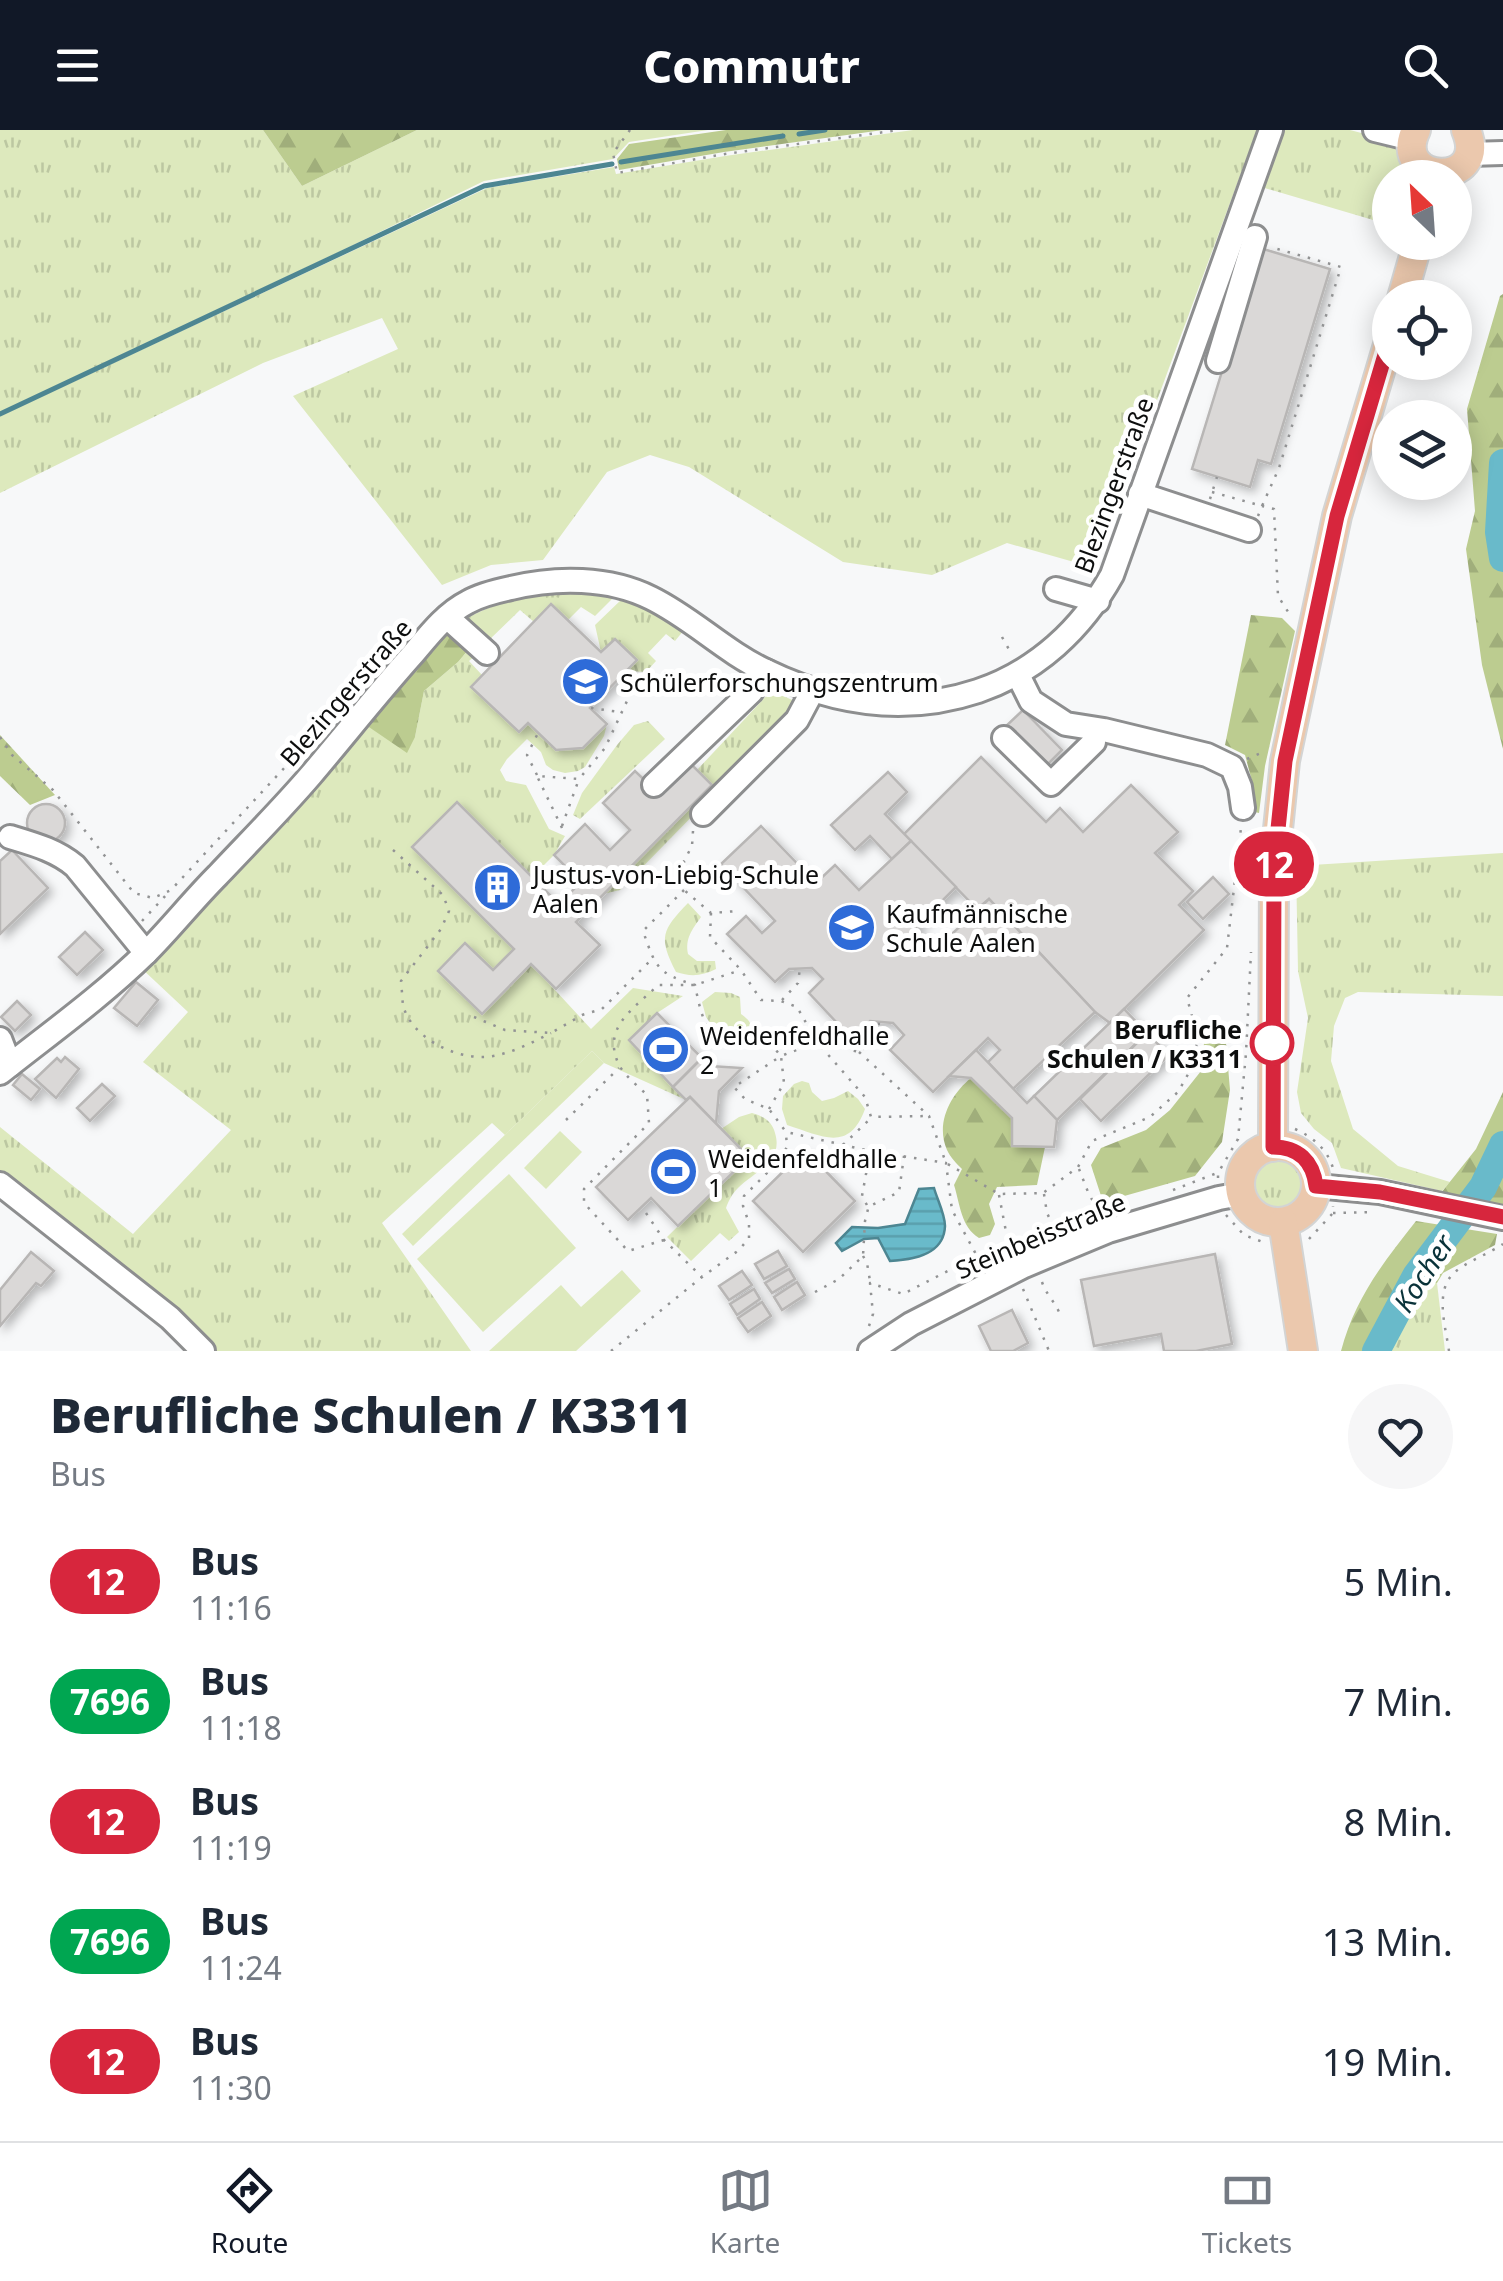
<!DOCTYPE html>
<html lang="de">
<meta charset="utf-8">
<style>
body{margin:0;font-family:"Noto Sans",sans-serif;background:#f6f6f7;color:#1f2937;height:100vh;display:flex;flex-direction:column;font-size:38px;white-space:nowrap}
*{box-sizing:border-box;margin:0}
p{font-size:32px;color:#747a83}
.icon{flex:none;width:55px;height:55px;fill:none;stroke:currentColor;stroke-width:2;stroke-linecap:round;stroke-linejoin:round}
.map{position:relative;height:1221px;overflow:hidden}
.panel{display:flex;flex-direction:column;background:#fff;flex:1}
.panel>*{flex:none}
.badge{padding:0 20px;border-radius:32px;font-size:35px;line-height:65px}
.needle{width:65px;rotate:335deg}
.buttons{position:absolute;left:1372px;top:30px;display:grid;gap:20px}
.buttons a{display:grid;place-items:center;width:100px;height:100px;border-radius:50%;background:#fff;box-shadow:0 5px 25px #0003;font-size:50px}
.map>.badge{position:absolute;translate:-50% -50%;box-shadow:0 0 0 5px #fff}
.round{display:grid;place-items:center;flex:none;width:105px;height:105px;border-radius:52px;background:#f6f6f7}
.overview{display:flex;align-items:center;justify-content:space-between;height:170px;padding:0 50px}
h1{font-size:48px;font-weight:800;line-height:75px}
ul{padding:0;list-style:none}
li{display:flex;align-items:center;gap:30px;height:120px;padding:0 50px}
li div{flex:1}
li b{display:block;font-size:38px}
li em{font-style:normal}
li .badge{min-width:110px;font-weight:700;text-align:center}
header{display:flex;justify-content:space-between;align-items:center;height:130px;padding:0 50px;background:#111827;color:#fff;font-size:45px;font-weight:800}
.tabs{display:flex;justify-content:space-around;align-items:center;height:140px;border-top:2px solid #e0e1e3;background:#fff;font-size:28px;color:#747a83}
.tabs a{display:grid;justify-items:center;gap:5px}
.tabs .active{color:#111827}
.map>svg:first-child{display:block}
</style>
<header><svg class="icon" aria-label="menu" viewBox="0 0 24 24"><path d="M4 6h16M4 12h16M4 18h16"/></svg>Commutr<svg class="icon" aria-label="search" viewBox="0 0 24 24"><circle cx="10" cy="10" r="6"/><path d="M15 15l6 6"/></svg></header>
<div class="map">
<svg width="1503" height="1221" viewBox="0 0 1503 1221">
<defs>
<pattern id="grass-tufts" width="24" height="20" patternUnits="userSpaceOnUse" patternTransform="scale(2.5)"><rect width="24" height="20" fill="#dde9bd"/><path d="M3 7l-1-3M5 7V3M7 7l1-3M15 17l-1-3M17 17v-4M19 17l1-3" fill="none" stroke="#bcc7a1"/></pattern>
<pattern id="forest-firs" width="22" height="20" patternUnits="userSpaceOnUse" patternTransform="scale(2.5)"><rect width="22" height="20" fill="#bccc90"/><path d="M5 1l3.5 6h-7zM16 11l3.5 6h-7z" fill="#a0ae7b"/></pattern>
<pattern id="water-rules" width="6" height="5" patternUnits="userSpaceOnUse" patternTransform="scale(2.5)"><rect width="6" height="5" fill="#69baca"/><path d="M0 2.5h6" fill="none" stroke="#5a9fac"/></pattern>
<filter id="shadow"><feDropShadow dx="4.5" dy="4.5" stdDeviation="5" flood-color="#0004"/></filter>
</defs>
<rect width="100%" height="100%" fill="#f7f8f9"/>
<!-- grass -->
<g fill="url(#grass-tufts)">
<polygon points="0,0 263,0 302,56 417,0 708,0 629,12 613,29 484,51 339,122 0,282"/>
<polygon points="913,0 1257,0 1095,438 1007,413 932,445 843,432 689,337 650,325 607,342 543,430 491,435 442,455 293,266 398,219 382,188 263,233 0,363 0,286 487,58 614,37 616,44 725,26"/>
<polygon points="1280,0 1350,0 1403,14 1414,39 1411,47 1390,48 1390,95 1258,56"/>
<path d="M560,461L587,462L614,467L595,486L581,477L568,490L552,474L534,492L520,480L487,512L457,494C490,474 522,465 560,461Z"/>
<polygon points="622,469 651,479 684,500 675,511 666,504 648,523 656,531 646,542 626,541 636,530 615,509 601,522 595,495"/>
<polygon points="471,517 477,524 469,531 482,545 472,557 519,602 528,593 556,620 583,618 607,594 604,606 585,637 578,641 565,643 553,640 546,635 541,622 527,609 507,629 500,640 506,651 526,655 549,699 565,706 554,725 532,747 457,673 412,717 514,819 493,840 465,813 438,841 481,884 531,834 591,899 633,858 683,866 657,883 629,910 686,970 604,933 592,921 505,1005 492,993 382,1093 471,1221 211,1221 0,1044 0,997 133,1104 231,1000 143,932 188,882 140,837 363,593 415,607 424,561 458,532"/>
<polygon points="771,561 802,574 620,760 603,764 711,655 697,640"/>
<polygon points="648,591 665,609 580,689 573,685 582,663 617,615 634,595"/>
<polygon points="1503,723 1503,866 1358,862 1345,868 1334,896 1331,931 1353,999 1398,1036 1450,1052 1442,1061 1341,1038 1332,1013 1314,999 1301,983 1297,962 1308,888 1298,841 1296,736"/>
<path d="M688,773L701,787C692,800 685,808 688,824L697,831H715L716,839C702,846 691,847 676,842C658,807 662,800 688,773Z"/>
<path d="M715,862L731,863L740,867L741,884C750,891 753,893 748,904L736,909L719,906L706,887L702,872Z"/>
<path d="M802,951L809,953L812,962L822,971L834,968L848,961L858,969L865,979C849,1023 822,1006 787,995L782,979L783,966L794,954Z"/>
<path d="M752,983C763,986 772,991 775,1003C784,1032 754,1042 738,1058C732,1064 729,1070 726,1078L739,1102L729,1111L720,1103L691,1131L667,1107L748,1027L721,999L739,987Z"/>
<circle cx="1278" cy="1053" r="28"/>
<polygon points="1437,1153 1445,1221 1387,1221 1428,1155"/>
</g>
<!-- forest -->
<g fill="url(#forest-firs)">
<polygon points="263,0 417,0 302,56"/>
<polygon points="726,0 883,0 724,22 619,40 617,29 629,14"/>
<polygon points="1503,164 1503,619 1482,535 1466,419 1475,381 1467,279 1500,166"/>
<polygon points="1251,485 1282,488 1295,501 1265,636 1259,683 1251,681 1253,655 1245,625 1225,615"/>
<polygon points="453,494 475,512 458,532 424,561 415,607 407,623 363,593"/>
<polygon points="0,605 55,665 30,675 0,646"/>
<polygon points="1225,901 1230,960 1222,1012 1195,1046 1103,1072 1091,1035 1101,1018 1146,1000 1170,980 1201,941 1205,904"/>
<path d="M971,948L1045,1017L1037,1055L997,1057L989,1074L995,1094L990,1105L979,1108C961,1097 960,1074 954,1055L962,1039C957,1034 950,1027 947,1020C935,993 951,964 971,948Z"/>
<polygon points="1503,962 1503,1079 1441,1063 1476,1019"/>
<path d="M1416,1091L1497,1104L1495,1115L1443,1143L1437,1153L1428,1155L1387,1221H1341C1355,1168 1383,1133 1416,1091Z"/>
</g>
<!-- garden -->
<g fill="#dde9bd">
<polygon points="592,921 604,933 413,1116 402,1104"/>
<polygon points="560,1001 582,1022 546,1059 524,1038"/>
<polygon points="509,1044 576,1118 483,1202 417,1129"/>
<polygon points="622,1140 641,1161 576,1221 489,1221 561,1155 581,1177"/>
</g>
<!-- water -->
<path fill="url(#water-rules)" stroke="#4d8692" stroke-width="2.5" d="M934,1058C937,1069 945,1084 945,1096C944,1125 913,1130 890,1131L878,1108L864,1109L842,1121L836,1113L852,1097L878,1098L905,1094L919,1059Z"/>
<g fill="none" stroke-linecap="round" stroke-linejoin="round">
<!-- stream -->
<g stroke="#4d8692" stroke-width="5">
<polyline points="799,4 825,0"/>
<polyline points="621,32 783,6"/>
<polyline points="0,284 484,56 612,34"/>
</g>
<!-- river -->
<g stroke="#69baca" stroke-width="28">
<polyline points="1503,333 1499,402 1503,428"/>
<polyline points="1376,1221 1416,1146 1483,1057 1503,1015"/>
</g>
</g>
<!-- building -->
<g fill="#dad8d7" stroke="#b8b6b5" stroke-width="2.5" filter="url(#shadow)">
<polygon points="1260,118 1330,139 1271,334 1258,330 1250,357 1192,339"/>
<polygon points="551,474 601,522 615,509 637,530 590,578 607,594 583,618 556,620 528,593 519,602 471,557"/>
<polygon points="1023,580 1062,620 1044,638 1005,597"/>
<polygon points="981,627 1046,692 1060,678 1083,702 1131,655 1178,702 1155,723 1193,761 1179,775 1204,800 1110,893 1095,882 989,769 977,779 904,704"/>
<polygon points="691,634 712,655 576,792 600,815 556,859 531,834 482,884 438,841 465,813 493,840 514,819 412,717 457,672 559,774 581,752 554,725 585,694 610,720 630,700 603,673 635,641 660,665"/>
<polygon points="888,642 907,662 885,684 911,711 892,729 870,706 855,720 831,695"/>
<circle cx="46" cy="693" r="19"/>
<polygon points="761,696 816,753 835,735 859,760 911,711 956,757 915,798 936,819 989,769 1095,882 1013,959 988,932 1000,920 988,908 933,962 890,920 904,905 893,893 870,891 853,910 809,863 823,849 812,838 789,839 775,852 727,804 746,786 762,803 775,791 721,734"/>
<polygon points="12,720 48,758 0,804 0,731"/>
<polygon points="1213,747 1229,764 1203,789 1187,772"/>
<polygon points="85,802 103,820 77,845 59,827"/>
<polygon points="136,852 158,870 137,896 114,878"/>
<polygon points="17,871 31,885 15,901 1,887"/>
<polygon points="1124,879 1147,903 1057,990 1034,966"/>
<polygon points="657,883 702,928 673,957 629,910"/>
<polygon points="1147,903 1169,925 1101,991 1080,969"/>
<polygon points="976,920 1027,973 1034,966 1057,990 1054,1017 1012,1016 1012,988 971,948 949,946"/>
<polygon points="65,927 79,939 56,968 35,949 57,928 61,932"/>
<polygon points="702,928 710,936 742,938 719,961 716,994 690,967 686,970 673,957"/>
<polygon points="22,944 40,959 31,970 13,955"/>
<polygon points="102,954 115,966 90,991 77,978"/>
<polygon points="690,967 749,1027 678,1096 651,1068 628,1090 596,1057"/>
<polygon points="805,1020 855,1071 803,1122 753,1071"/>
<polygon points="778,1121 787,1136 764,1149 755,1134"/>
<polygon points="31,1122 54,1141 41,1156 36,1153 0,1196 0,1160"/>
<polygon points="1215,1124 1232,1214 1196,1221 1164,1221 1161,1204 1094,1216 1081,1150"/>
<polygon points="789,1139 795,1149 772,1163 765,1153"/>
<polygon points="742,1141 752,1155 729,1170 719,1156"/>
<polygon points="797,1152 805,1165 782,1180 774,1167"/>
<polygon points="754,1159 760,1169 737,1185 730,1174"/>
<polygon points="762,1172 771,1186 748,1202 738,1188"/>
<polygon points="1012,1180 1028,1213 1013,1221 991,1221 979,1196"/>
</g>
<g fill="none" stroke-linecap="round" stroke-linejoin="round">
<defs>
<g id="minor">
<polyline points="1375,0 1412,9"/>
<polyline points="1469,24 1503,23"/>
<polyline points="1218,231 1255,107"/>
<polyline points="1140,364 1249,400"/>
<polyline points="1056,459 1098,471"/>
<polyline points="447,487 487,523"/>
<polyline points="1018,545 1031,571 1066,594 1104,600 1207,625 1232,637 1240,657 1243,678"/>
<polyline points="1004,608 1051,654 1094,612 1094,600"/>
<polyline points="654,655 751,562 766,541"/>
<polyline points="703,684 797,590 813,560"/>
<path d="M10,707C33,714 56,720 75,736L146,823"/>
<polyline points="0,909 10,935"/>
<path d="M0,943C49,904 101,867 146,823C171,798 193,770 218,745C249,712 281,680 311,645C345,605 378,563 413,524C429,505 446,483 468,472C480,465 497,461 511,458C556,447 609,447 651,468C692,488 725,522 766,541C834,574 906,585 978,561C1037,541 1082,499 1112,445L1271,0"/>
<polyline points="0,1054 170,1188 203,1221"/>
<polyline points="1316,1056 1380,1062 1503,1088"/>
<polyline points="870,1221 911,1194 1024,1136 1108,1101 1219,1068 1241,1064"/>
</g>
<g id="major">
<path d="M1416,0C1390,55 1491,59 1466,0"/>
<polyline points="1402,168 1418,112"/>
<circle cx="1278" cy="1054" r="38"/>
<polyline points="1273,1017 1274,738 1285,631 1337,386 1390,208"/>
<polyline points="1283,1092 1303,1221"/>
</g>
</defs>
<!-- minor casing -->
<use href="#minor" stroke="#8d8e8f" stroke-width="28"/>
<!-- major casing -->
<use href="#major" stroke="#d3d4d4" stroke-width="32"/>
<!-- path -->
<g stroke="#929394" stroke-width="2.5" stroke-dasharray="2.5 8" stroke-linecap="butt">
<polyline points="630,0 613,23 617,43 725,24 899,0"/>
<polyline points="1212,362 1262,376 1279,338 1341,137 1274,118"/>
<polyline points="1210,369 1217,347"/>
<polyline points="1258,386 1262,376 1274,379 1278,466 1292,488"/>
<polyline points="1002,507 1011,523"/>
<polyline points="591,578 619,582"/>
<polyline points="0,607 12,625 53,660 134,763 153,768 171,760 351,566"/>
<polyline points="1247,629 1263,622"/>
<polyline points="537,645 527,625 538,603"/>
<polyline points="562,696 579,649"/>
<polyline points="562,698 537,646 579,649 605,618 627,571"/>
<polyline points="693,701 692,716 684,731 684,760 711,783 738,781"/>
<path d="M393,720L443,765L449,781L441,799L401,851C402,859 402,867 403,875C411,907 453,928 484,927C507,926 531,913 551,903"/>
<path d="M684,760L643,801C656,838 657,843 695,855C700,879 705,912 734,916C745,917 758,913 769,912L781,926L817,912L865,967L871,987L928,986"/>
<polyline points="711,783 710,807 741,840 761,870 781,871 797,877 817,912 859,922 877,910 879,892"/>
<polyline points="142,791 167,764"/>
<polyline points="782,870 798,853 800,838"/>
<polyline points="474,887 505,900 551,903 582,885 602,879 651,830"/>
<polyline points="859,922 929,986 946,1033 999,1064 1043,1063 1078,1037 1092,1011 1150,987 1178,962 1191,939 1198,908 1187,868 1227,818 1241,698"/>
<polyline points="769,979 784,953 781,926 734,957 745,969 769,979 786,1002 870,1021 946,1033 952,1080 977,1126"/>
<polyline points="566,990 619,938"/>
<path d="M1295,999C1313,1007 1327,1019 1333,1038"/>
<polyline points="843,1015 870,989"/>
<polyline points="870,1022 862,1066 868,1077 899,1062 904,1026"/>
<polyline points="1079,1039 1088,1062 1098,1081"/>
<polyline points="1218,1048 1218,1043 1238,1009 1246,923 1251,822"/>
<polyline points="1173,1060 1217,1043"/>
<polyline points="1044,1064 1047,1083 1057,1104"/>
<polyline points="999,1065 1008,1112"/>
<polyline points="646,1083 664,1110 702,1147 739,1120 749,1108 749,1093 743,1076 744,1066 779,1031 787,1017 786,1004"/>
<polyline points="1333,1083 1374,1082"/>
<polyline points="1226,1085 1244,1105 1263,1112"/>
<polyline points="1309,1109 1333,1083 1333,1076"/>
<path d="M664,1110L628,1121L584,1073V1059L649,993L647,965C638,956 625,946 619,935C601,897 634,879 658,855H695L741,840"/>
<polyline points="863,1126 867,1133 870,1151"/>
<path d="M1042,1152C1046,1164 1054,1171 1059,1182L1057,1185"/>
<polyline points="1023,1159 1049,1221"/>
<polyline points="815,1162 839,1149 863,1126 865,1091 868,1079"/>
<polyline points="869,1196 873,1184 870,1153 903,1164 977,1126 1008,1113 1099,1083"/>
<polyline points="611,1221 702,1147"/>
<path d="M1449,1221C1446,1198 1434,1161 1454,1143C1467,1131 1489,1124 1503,1114"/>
</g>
<!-- minor -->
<use href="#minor" stroke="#fff" stroke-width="22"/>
<!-- major -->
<use href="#major" stroke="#ebc8ad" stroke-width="28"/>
</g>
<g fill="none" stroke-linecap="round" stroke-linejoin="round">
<defs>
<path id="line" d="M1390,208L1337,386L1285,631L1274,738L1273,1017C1298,1017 1313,1031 1316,1056L1380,1062L1503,1087"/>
</defs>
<!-- line casing -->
<use href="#line" stroke="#fff" stroke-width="22"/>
<!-- line -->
<use href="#line" stroke="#d7263d" stroke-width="15"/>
</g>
<!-- icons -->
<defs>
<symbol id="school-disc" viewBox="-11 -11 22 22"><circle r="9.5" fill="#2e6bd8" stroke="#fff"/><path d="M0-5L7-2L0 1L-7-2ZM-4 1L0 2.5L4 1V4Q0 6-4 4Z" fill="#fff"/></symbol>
<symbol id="building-disc" viewBox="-11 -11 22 22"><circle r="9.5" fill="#2e6bd8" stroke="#fff"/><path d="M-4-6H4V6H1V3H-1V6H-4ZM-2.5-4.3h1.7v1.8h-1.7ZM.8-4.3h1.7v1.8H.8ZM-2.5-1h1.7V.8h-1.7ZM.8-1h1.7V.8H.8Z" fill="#fff"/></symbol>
<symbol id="stadium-disc" viewBox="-11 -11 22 22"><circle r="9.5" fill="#2e6bd8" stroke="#fff"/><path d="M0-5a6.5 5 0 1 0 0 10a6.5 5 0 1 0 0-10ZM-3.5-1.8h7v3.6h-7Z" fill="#fff"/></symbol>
</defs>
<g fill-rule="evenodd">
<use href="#school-disc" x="558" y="524" width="55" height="55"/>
<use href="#building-disc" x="470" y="730" width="55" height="55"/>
<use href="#school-disc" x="824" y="770" width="55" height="55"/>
<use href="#stadium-disc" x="638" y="892" width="55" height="55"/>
<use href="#stadium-disc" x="646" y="1014" width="55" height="55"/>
</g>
<!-- markers -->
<circle fill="#fff" stroke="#d7263d" stroke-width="5" cx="1272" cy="913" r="20"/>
<g text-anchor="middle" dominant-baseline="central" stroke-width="10" stroke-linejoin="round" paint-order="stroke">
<!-- street labels -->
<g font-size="25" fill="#0d0e0e" stroke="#fff">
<text transform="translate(1113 355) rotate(-70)">Blezingerstraße</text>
<text transform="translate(345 562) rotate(-49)">Blezingerstraße</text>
<text transform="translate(1040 1105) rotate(-23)">Steinbeisstraße</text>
</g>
<!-- poi labels -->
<g font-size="25" fill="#0d0e0e" stroke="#fff" text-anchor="start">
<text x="620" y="552">Schülerforschungszentrum</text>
<text x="533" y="744">Justus-von-Liebig-Schule<tspan x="533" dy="29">Aalen</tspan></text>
<text x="886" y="783">Kaufmännische<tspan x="886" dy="29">Schule Aalen</tspan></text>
<text x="700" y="905">Weidenfeldhalle<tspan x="700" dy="29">2</tspan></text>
<text x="708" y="1028">Weidenfeldhalle<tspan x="708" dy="29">1</tspan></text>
</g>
<!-- stop labels -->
<g font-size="25" font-weight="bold" fill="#0d0e0e" stroke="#fff" text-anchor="end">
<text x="1242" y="899">Berufliche<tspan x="1242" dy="29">Schulen / K3311</tspan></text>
</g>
<!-- water labels -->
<g font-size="28" font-style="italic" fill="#093239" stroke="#fff">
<text transform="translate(1423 1143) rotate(-57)">Kocher</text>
</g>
</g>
</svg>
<div class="buttons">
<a><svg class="needle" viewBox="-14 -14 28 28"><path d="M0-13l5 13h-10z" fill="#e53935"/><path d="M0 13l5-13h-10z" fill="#747a83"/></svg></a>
<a><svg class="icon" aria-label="locate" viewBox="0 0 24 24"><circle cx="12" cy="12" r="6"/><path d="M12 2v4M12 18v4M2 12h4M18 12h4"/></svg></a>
<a><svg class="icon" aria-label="layers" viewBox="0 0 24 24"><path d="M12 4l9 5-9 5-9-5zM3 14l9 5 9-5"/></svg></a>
</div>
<b class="badge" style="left:1274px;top:734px;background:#d7263d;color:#fff">12</b>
</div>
<section class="panel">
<div class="overview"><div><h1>Berufliche Schulen / K3311</h1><p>Bus</p></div><a class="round"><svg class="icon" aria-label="heart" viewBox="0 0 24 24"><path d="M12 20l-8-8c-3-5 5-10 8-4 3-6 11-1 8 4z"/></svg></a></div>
<ul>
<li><span class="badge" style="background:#d7263d;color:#fff">12</span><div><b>Bus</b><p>11:16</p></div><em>5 Min.</em></li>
<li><span class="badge" style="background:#00a651;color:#fff">7696</span><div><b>Bus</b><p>11:18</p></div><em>7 Min.</em></li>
<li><span class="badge" style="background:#d7263d;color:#fff">12</span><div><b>Bus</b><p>11:19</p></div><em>8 Min.</em></li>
<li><span class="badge" style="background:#00a651;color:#fff">7696</span><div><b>Bus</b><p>11:24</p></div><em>13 Min.</em></li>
<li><span class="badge" style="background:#d7263d;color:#fff">12</span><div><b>Bus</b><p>11:30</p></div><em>19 Min.</em></li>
</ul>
</section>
<nav class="tabs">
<a class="active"><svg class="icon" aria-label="directions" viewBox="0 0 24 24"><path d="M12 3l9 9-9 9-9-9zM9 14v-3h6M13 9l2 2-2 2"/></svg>Route</a>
<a><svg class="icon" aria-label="map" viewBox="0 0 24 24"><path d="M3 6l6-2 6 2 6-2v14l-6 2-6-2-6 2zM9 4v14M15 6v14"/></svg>Karte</a>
<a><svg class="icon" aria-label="tickets" viewBox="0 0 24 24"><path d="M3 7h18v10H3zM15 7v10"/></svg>Tickets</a>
</nav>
